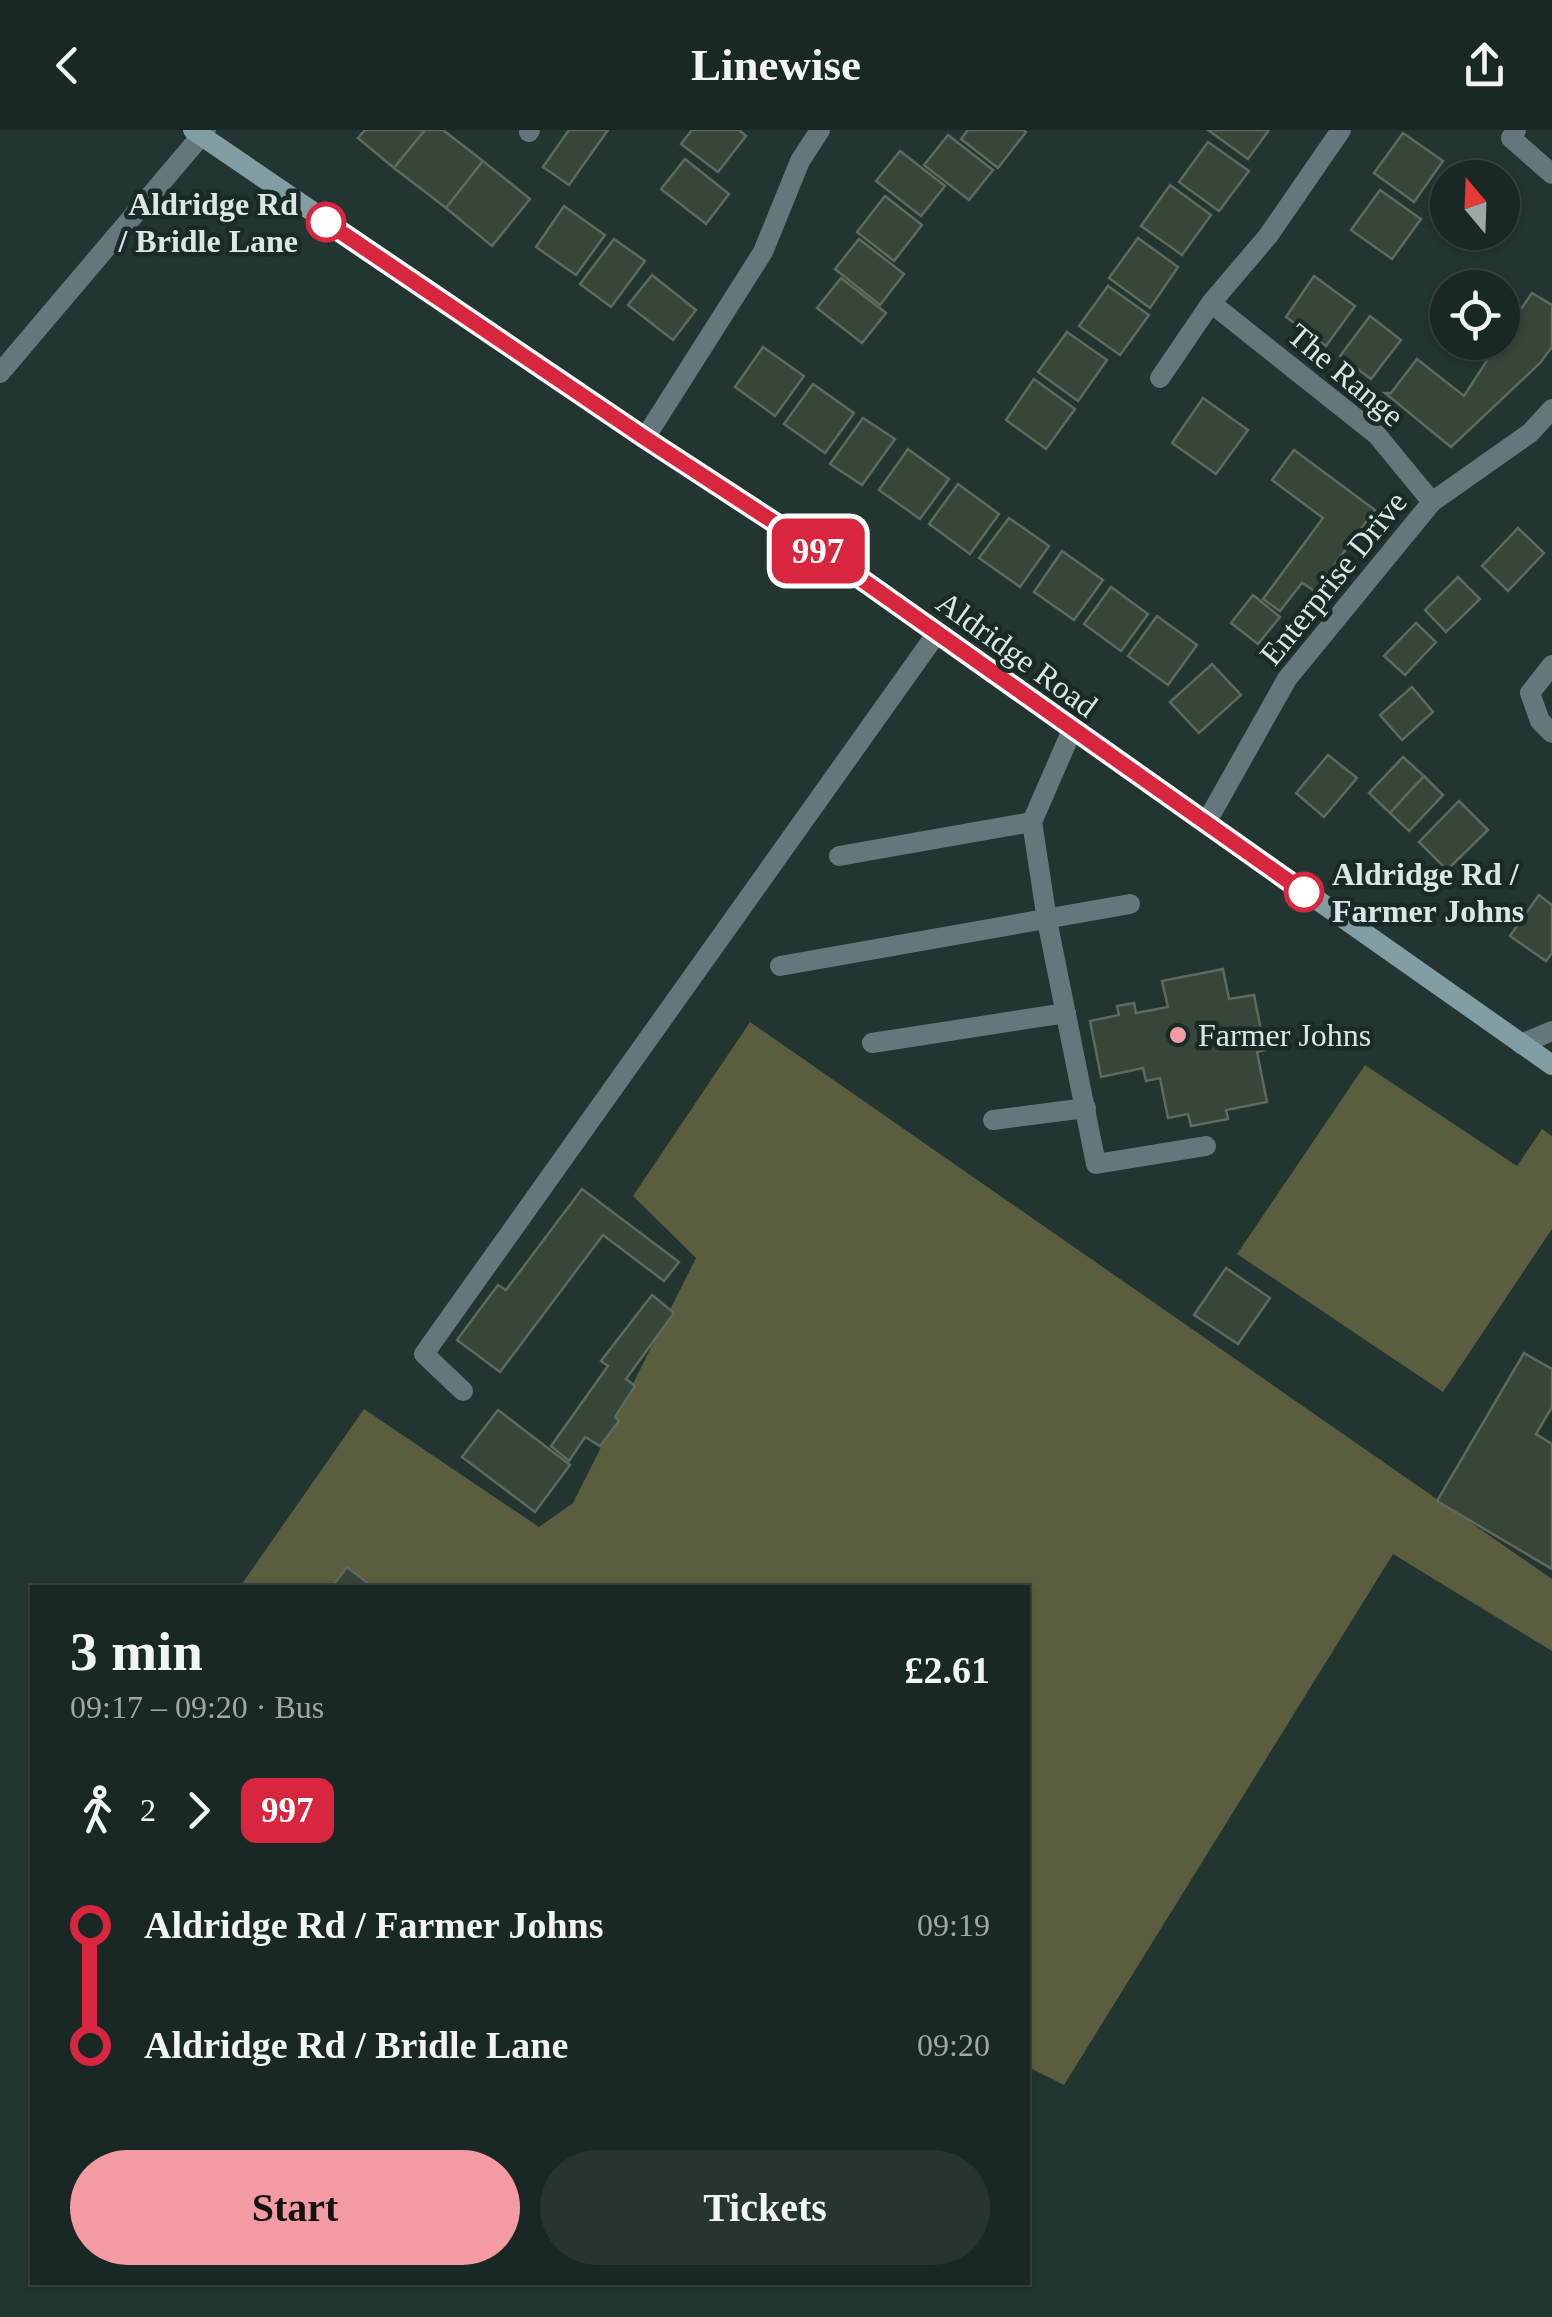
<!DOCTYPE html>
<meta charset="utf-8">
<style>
body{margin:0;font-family:Georgia,serif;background:#273432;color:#f1f3f6;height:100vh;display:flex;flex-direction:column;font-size:38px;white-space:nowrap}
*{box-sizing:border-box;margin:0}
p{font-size:32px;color:#9fa6a7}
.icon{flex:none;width:55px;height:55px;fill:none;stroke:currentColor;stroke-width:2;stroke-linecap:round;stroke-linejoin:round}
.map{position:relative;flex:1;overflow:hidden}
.side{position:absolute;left:30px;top:1455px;width:1000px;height:700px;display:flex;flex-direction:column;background:#1a2825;border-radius:0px;box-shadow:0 2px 8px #0004,0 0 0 2px #384442}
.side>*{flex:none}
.badge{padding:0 20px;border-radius:15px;font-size:35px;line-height:65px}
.needle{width:65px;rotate:341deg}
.fabs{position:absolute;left:1430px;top:30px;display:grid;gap:20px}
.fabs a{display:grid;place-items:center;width:90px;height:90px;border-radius:50%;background:#1a2825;box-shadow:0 2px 8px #0004,0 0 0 2px #384442;font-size:50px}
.map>.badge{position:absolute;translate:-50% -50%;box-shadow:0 0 0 5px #fff}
.legs{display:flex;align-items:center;gap:15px;height:110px;padding:0 40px;font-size:32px}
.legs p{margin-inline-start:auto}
.overview{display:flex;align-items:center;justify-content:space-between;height:170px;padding:0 40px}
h1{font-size:55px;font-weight:700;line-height:75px}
.primary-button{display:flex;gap:20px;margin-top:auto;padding:20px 40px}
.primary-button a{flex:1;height:115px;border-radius:60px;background:#f49aa3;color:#111;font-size:40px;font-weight:700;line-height:115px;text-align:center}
.primary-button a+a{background:#273432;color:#f1f3f6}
ul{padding:0 40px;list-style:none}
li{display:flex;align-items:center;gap:35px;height:120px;font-size:38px}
li i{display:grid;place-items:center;width:15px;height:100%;margin:0 12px;background:currentColor}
li i::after{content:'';width:25px;height:25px;margin:-12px;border:8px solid;border-radius:50%;background:#1a2825}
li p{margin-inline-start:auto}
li:first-child i{background:linear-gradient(#0000 50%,currentColor 0)}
li:last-child i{background:linear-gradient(currentColor 50%,#0000 0)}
header{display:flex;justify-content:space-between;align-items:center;height:130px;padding:0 40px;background:#1a2825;font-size:45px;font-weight:700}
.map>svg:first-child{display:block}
</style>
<header><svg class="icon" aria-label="back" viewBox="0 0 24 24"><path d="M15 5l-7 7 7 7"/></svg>Linewise<svg class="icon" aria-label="share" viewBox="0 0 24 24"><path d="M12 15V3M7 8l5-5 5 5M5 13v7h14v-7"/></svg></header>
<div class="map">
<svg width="1552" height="2187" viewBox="0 0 1552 2187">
<rect width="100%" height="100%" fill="#223531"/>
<!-- green -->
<g fill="#5a5d3e">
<polygon points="750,892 1552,1449 1552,1521 1393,1424 1064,1955 1028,1937 1028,1458 239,1458 364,1279 539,1397 573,1373 696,1128 633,1066"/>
<polygon points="1365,935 1517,1036 1542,999 1552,1006 1552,1099 1443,1262 1237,1124"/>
</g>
<!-- building -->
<g fill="#384539" stroke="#5d6a5d" stroke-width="2.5">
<polygon points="365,0 425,0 394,38 358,8"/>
<polygon points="425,0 443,0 483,31 446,78 394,38"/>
<polygon points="569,0 608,0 569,55 543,37"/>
<polygon points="692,0 739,0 746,6 718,42 681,14"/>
<polygon points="968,0 1024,0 1026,2 998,38 961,9"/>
<polygon points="1208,0 1269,0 1248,29"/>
<polygon points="1403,3 1443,31 1414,72 1374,43"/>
<polygon points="948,5 993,40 969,70 924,35"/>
<polygon points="1208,12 1249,41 1219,81 1179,52"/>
<polygon points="900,21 945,56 921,86 876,51"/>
<polygon points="685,29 729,64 706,94 661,59"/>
<polygon points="483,31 530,69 492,116 446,78"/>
<polygon points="1170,55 1211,85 1182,125 1141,96"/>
<polygon points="1380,60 1421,89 1392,129 1351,100"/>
<polygon points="885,66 922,95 894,131 857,102"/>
<polygon points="564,76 605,105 576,145 536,117"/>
<polygon points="1138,108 1178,137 1150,178 1109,148"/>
<polygon points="614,109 645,131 611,177 580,154"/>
<polygon points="859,109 904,144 880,175 835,139"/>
<polygon points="652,145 696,180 673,210 628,175"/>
<polygon points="1314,146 1355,176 1326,216 1286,187"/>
<polygon points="841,148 886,183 862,213 817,178"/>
<polygon points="1108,156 1149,185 1120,225 1079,196"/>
<polygon points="1532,163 1552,175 1552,217 1540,233 1451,317 1385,263 1391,263 1417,229 1464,266 1499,212 1502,212 1502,207"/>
<polygon points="1370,186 1401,210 1371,249 1340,226"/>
<polygon points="1067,202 1107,230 1078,271 1038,242"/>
<polygon points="763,217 804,246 775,286 735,257"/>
<polygon points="1034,249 1075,279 1046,319 1006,290"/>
<polygon points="813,254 854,283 825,323 784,294"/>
<polygon points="1203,268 1248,300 1216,344 1172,313"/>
<polygon points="863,288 895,309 862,355 830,334"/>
<polygon points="908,319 949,349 920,389 879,360"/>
<polygon points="1294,320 1375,380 1315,461 1302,453 1280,481 1263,469 1323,388 1272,350"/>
<polygon points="958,354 999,384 970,424 929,394"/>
<polygon points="1009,388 1049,416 1020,457 979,428"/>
<polygon points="1518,398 1544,423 1508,461 1482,436"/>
<polygon points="1062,421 1103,450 1074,490 1034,462"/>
<polygon points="1458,447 1480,469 1446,502 1425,480"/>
<polygon points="1111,457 1148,484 1121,521 1084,494"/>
<polygon points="1253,465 1280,487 1258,514 1231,493"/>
<polygon points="1157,486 1197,515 1168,555 1128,526"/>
<polygon points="1416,493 1436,512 1405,545 1384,526"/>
<polygon points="1212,534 1241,565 1199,603 1170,572"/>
<polygon points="1412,557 1433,582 1402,610 1380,585"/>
<polygon points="1328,625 1357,648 1324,687 1296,663"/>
<polygon points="1403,627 1424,646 1390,683 1369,663"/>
<polygon points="1424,646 1443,665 1409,701 1390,683"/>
<polygon points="1459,671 1488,700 1447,740 1419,712"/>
<polygon points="1539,765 1552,775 1552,823 1546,831 1510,806"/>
<polygon points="1223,839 1229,869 1254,865 1265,920 1257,922 1267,972 1226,980 1228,989 1191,996 1188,984 1168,988 1160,948 1146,951 1143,938 1101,947 1090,891 1119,885 1117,876 1134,873 1136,883 1168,877 1162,851"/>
<polygon points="582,1059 679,1132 664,1151 603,1105 500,1242 457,1210 498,1155 506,1160"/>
<polygon points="1226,1138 1270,1168 1238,1214 1194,1185"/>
<polygon points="652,1165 674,1183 626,1249 635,1256 615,1287 619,1291 600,1316 585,1307 569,1331 551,1316 608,1236 601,1231"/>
<polygon points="1524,1223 1552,1239 1552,1277 1536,1304 1552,1314 1552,1439 1437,1371"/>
<polygon points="498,1280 570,1335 535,1382 462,1327"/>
<polygon points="347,1437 374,1458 331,1458"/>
</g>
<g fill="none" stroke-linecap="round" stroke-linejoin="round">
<!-- lane -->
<g stroke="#65777b" stroke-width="20">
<polyline points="1516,0 1511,8 1552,44"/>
<polyline points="1072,600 1032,692 1047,790 1096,1034 1206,1016"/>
<polyline points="839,726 1032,692"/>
<polyline points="780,836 1130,774"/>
<polyline points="872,913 1066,883"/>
<polyline points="993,990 1086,978"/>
<polyline points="463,1261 424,1224 937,503"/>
</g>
<!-- street -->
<g stroke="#65777b" stroke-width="20">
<polyline points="529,2 530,0"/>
<polyline points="1211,173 1377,305 1432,372"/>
<polyline points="0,243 206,0"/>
<polyline points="1160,248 1211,173 1268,106 1341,0"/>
<polyline points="645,308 763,122 800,31 820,0"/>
<polyline points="1552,535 1530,563 1540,591 1552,603"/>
<polyline points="1206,693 1287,549 1432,372 1530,303 1552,279"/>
<polyline points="1521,914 1552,901"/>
</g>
<!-- secondary -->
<polyline stroke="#819ea5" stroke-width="20" points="193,0 645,308 861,449 1552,935"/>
</g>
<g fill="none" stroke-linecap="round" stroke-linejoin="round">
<defs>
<polyline id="line-1" points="326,92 645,308 861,449 1304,762"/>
</defs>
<!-- line-1 casing -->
<use href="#line-1" stroke="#fff" stroke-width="22"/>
<!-- line-1 -->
<use href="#line-1" stroke="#d7263d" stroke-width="15"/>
</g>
<!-- markers -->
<g fill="#fff" stroke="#d7263d" stroke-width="5">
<circle cx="326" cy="92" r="18"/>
<circle cx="1304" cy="762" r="18"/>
</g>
<circle fill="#f49aa3" stroke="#182b27" stroke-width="4" cx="1178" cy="905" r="10"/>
<g text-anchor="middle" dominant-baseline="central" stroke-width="9" stroke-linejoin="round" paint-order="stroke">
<!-- stop labels -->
<g font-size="32" font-weight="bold" fill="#dce7e5" stroke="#182b27" text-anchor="end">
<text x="298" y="74">Aldridge Rd<tspan x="298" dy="37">/ Bridle Lane</tspan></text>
<text x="1332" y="744" text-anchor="start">Aldridge Rd /<tspan x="1332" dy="37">Farmer Johns</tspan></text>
</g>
<!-- street labels -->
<g font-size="32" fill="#dce7e5" stroke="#182b27">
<text transform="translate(1346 245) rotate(40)">The Range</text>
<text transform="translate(1333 448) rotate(-51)">Enterprise Drive</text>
<text transform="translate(1017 524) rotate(36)">Aldridge Road</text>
</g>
<!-- poi labels -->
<g font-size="32" fill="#dce7e5" stroke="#182b27" text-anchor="start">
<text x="1198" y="905">Farmer Johns</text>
</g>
</g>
</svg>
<div class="fabs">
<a><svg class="needle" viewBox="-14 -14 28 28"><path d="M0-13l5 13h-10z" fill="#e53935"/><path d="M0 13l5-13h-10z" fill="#9fa6a7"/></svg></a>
<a><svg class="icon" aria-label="locate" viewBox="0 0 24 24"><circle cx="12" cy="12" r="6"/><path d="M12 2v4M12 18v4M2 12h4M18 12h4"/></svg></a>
</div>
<b class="badge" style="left:818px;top:421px;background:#d7263d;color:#fff">997</b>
<section class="side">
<div class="overview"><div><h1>3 min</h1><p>09:17 – 09:20 · Bus</p></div><b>£2.61</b></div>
<div class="legs"><svg class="icon" aria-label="walk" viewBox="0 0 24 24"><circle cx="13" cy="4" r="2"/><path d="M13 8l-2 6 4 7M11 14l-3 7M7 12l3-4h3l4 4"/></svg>2<svg class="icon" aria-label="forward" viewBox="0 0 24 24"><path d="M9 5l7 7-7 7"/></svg><b class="badge" style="background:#d7263d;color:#fff">997</b></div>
<ul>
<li><i style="color:#d7263d"></i><b>Aldridge Rd / Farmer Johns</b><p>09:19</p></li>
<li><i style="color:#d7263d"></i><b>Aldridge Rd / Bridle Lane</b><p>09:20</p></li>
</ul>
<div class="primary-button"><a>Start</a><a>Tickets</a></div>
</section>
</div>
